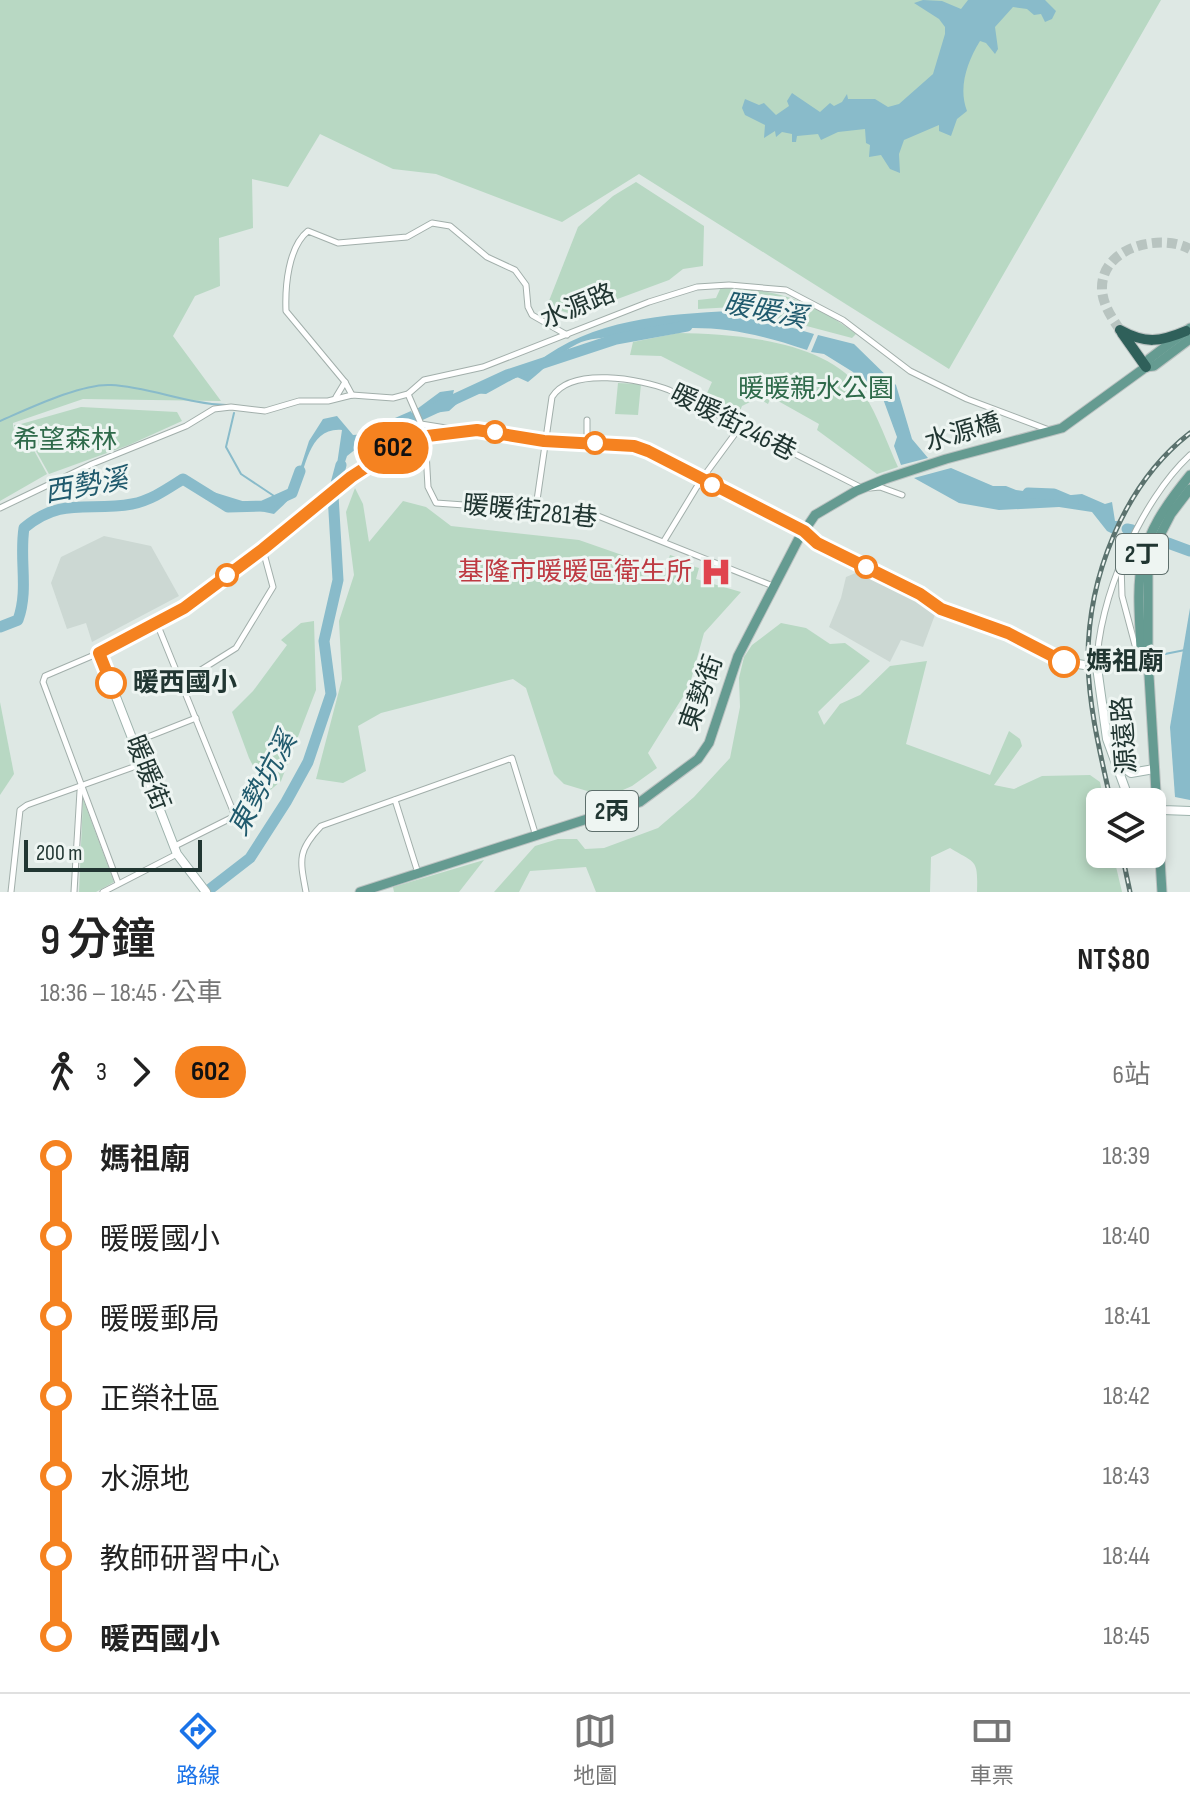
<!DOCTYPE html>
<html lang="zh-TW">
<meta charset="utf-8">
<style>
body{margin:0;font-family:"Sofia Sans Condensed","Noto Sans TC",sans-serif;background:#f6f6f6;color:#222;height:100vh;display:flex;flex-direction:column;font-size:30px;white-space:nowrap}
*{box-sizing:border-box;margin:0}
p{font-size:26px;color:#767676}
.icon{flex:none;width:44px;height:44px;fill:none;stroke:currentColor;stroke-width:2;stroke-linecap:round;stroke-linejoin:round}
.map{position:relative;height:892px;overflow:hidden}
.panel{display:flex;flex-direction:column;background:#fff;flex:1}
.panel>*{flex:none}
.badge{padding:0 16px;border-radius:26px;font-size:28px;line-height:52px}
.fabs{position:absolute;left:1086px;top:788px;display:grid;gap:16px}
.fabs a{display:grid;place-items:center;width:80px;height:80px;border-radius:12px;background:#fff;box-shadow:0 4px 12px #0003;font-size:40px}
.scale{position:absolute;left:24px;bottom:20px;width:178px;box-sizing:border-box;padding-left:8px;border:4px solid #213632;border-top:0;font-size:22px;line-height:28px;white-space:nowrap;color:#213632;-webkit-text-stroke:6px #eef5f2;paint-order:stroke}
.map>.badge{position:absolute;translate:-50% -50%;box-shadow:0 0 0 4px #fff}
.legs{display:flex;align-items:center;gap:12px;height:88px;padding:0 40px;font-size:26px}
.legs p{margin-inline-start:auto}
.summary{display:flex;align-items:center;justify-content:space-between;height:136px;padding:0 40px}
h1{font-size:44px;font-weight:600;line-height:60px}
ul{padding:0 40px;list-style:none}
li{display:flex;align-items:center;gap:28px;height:80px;font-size:30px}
li i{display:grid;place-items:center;width:12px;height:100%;margin:0 10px;background:currentColor}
li i::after{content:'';width:20px;height:20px;margin:-10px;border:6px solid;border-radius:50%;background:#fff}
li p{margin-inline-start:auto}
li:first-child i{background:linear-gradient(#0000 50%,currentColor 0)}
li:last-child i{background:linear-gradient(currentColor 50%,#0000 0)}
.dock{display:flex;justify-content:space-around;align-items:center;height:112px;border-top:2px solid #e0e0e0;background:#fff;font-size:22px;color:#767676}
.dock a{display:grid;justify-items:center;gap:4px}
.dock .selected{color:#1a73e8}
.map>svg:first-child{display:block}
</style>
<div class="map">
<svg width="1190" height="892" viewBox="0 0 1190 892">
<rect width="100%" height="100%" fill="#dee8e4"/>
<!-- built -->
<g fill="#ccd8d3">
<polygon points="104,536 151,546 179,596 92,642 86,623 67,629 51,583 61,557"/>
<polygon points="863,570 921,597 936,612 923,647 901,640 890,662 829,627 841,598 846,577"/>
</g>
<!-- green -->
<g fill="#b8d8c3">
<polygon points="0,0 1161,0 949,369 639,174 562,222 436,174 393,169 320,134 288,187 252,179 253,228 219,238 220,286 195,296 173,336 221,401 83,399 13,423 13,431 14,425 20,425 47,474 0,501"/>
<polygon points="636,182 704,226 703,266 683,269 669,280 574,315 547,306 578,227 613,196"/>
<path d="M721,287C776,289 812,300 856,334L852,338L734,307L698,309V300L716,298Z"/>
<path d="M678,333C736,334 830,340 864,394C878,416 887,443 898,467L877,474L817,430L819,424L771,397L768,404L758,398L742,406L736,421L703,402L712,382L661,356L630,355L633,342Z"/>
<polygon points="618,383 641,384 638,415 615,414"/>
<polygon points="81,407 177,412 182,421 129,445 49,474 21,424"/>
<polygon points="355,488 363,504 369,542 403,501 426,507 451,526 579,540 665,570 670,555 692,562 688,577 692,566 699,568 696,579 741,592 704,633 689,687 648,753 657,768 632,786 607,797 564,784 554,774 526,688 513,679 381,713 358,726 366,771 343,783 316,779 342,679 339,621 354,575 346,512"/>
<polygon points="314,621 316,690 281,781 267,793 249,758 232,712 253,691 287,645 281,640 301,623"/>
<path d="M781,623L806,628L830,644L845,643L870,661L818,712L824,725L840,704L860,695L890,666L927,661L906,744L990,775L1009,731L1020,739L1022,746L994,785L1014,789L1042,776L1090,775L1100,782L1104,802H1100V854H1113L1122,892H977C978,858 976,864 950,848L931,857L930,892H596L586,867L530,871L519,892H494L535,846L558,839H577L585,849L604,848L658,828L694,797L730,758L740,707L739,678L744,657L752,645Z"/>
<polygon points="0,702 14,774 0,795"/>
<polygon points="83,799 114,882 96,892 79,892"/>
<polygon points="484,860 459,892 394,892 393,887"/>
</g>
<!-- water -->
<g fill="#89bbca">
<path d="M923,0L942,1L961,9L968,0H1045L1056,11L1052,19L1045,22L1041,14L1034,15L1027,9L1013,7L995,27L998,49L995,54L986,43L980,41C967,62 958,88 967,111L957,119L951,136L939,131V125L904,140L899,154L900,173L890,169L881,155L869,157L870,145L866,143L865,129L838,132L821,140L818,134L797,136L796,142H792V134L782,132L776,137L775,131L764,138L765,125L745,115L742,108L745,99L759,105L764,103L776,115L789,106L787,101L792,93L820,112L830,103L834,106L842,102L847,94L848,99H875L888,107L899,104L933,74L945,34V27L939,19L914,3Z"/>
<path d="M733,311L814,334L807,350C735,326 694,322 619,336C606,338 588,338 577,344C560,352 543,370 528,382L517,377L486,394L469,393L449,411L419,415L417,409L440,392L454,390L453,394L456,396C462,394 468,388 475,388C492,385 497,386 509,371L534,370L536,363C593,319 664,314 733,311Z"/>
<polygon points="818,335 854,344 896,385 912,439 928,458 901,465 894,446 897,437 882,396 875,388 866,390 853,372 824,354 811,352"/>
<path d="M411,411L414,418L375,434L367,445H361L347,456L340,477L330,486L335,478L342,430C308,427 307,468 295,491C291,499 281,507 274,514L205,499L210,491L252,504L292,494L309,441L323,419L337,416L353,435L367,434L372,428Z"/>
<polygon points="951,468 993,486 1006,486 1016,490 1061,496 1082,494 1105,504 1112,502 1115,521 1118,521 1113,534 1107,531 1092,512 1059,507 999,510 959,503 914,478"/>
<polygon points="1190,608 1190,800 1175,797 1170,727"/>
</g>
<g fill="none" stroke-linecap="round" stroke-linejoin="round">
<!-- stream -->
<g stroke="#89bbca" stroke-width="2">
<polyline points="234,413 226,447 241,474 277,498"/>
<path d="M0,421C28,409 82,383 111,385C150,387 187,404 226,405"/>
<polyline points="1160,655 1190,649"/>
</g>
<!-- river -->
<g stroke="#89bbca" stroke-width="11">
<polyline points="362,442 507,375 616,339 687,326"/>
<polyline points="1028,493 1054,494 1073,502"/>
<polyline points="1127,529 1132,530"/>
<polyline points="1168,543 1190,551"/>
<path d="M0,627L18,620C29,589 19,560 24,528C62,496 89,512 132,504C152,500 167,489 183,479L228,507L263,506L292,493L300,471"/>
<polyline points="206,892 250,858 286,802 308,762 331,694 324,641 338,580 333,495 341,465"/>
</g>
<!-- highway-tunnel -->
<path stroke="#b8c4c0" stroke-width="10" stroke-dasharray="10 5" stroke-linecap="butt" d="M1120,330C1112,318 1103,305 1102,290C1100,247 1160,233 1190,249"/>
<defs>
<g id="street">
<polyline points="408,394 421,424 452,429"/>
<path d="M352,395L345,382L286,311C285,287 288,247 308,231L338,243L407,237L432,223L450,226L487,257L515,270L526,285L528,307L532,315L567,335"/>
<polyline points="336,397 345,382"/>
<polyline points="425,434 428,487 436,503 593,514 773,586"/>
<polyline points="587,443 587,420"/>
<polyline points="870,488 880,487 902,495"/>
<path d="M536,507L552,397C571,366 641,379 669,390L860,487"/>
<polyline points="0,508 92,464 186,426 214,409 231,407 265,411 299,401 328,401 352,395 393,398 408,394 424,380 483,367 649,302 697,287 729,285 786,290 843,320 910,371 967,399 1049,430"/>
<polyline points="664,541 701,480 740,427"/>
<polyline points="1121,564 1122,596 1139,660"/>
<polyline points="156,621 235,816 175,846"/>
<polyline points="99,653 45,676 43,682 118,883"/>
<path d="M1097,667C1097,601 1141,500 1190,455"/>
<polyline points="180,683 236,648 273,587 263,550"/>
<polyline points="135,742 196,718"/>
<polyline points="395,800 418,873"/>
<polyline points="11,892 20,810 27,805 142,764"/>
<polyline points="74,892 80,791"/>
<polyline points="103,892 177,854"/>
<path d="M306,892C300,860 297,851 321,826L512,758L536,836"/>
</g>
<g id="secondary">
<polyline points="1119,764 1131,773 1154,769"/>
<polyline points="1152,806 1163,810 1190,811"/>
<polyline points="206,892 177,854 99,653 184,608 263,549 351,477 398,445 425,434 477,430 544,441 634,446 804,531 817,543 920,594 941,609 1008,633 1065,662 1097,667 1107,739 1130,802"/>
</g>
<g id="primary">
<polyline points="1146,367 1149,359 1190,328"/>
<path d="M1142,665C1137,575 1130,548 1190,475"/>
<polyline points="360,892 640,802 698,759 709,743 738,656 798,540 815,515 856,491 885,479 946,459 1062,428 1146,367 1154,366 1190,339"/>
<polyline points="1162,892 1148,659 1148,572 1156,543 1171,514 1190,489"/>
</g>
<g id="highway">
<path d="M1120,330C1145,344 1160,342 1186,331"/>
<polyline points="1122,333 1146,367"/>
</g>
</defs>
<!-- street casing -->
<use href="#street" stroke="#a2afab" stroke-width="7"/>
<!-- secondary casing -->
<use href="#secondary" stroke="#9eb3ad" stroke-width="10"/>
<!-- primary casing -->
<use href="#primary" stroke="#bcc3c2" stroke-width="11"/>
<!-- highway casing -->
<use href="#highway" stroke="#bcc3c2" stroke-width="12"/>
<!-- street -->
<use href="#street" stroke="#fff" stroke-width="5"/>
<!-- secondary -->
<use href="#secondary" stroke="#fff" stroke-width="8"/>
<!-- primary -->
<use href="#primary" stroke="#659b91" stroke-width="9"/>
<!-- highway -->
<use href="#highway" stroke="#2f605a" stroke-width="10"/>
<defs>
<g id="rail">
<path d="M1111,802C1101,756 1089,710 1088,662C1087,579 1123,485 1190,433"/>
<polyline points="1122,854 1130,892"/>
</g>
</defs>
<!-- rail casing -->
<use href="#rail" stroke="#5b726e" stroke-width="5"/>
<!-- rail -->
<use href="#rail" stroke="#eef5f2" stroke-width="2" stroke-dasharray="6" stroke-linecap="butt"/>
</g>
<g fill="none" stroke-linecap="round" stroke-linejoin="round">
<defs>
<polyline id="line-1" points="111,683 99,653 184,608 263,549 351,477 411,438 477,430 544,441 634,446 648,451 804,531 817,543 920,594 941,609 1008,633 1064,662"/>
</defs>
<!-- line-1 casing -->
<use href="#line-1" stroke="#fff" stroke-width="18"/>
<!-- line-1 -->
<use href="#line-1" stroke="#f58220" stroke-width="12"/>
</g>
<!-- icons -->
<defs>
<symbol id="hospital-bare" viewBox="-9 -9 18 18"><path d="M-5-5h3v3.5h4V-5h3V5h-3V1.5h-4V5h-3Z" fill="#e0444e" stroke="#eef5f2" stroke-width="2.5" paint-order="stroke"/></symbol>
</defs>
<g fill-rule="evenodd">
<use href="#hospital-bare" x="694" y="550" width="44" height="44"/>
</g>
<!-- markers -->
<g fill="#fff" stroke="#f58220" stroke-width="4">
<circle cx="495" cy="432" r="10"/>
<circle cx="595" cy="443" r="10"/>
<circle cx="712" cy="485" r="10"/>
<circle cx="866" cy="567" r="10"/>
<circle cx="227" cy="575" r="10"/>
<circle cx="1064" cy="662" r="14"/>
<circle cx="111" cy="683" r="14"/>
</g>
<g text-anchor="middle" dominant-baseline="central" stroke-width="6" stroke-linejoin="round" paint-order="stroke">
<!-- shield labels -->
<g fill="#eef5f2" stroke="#5e6f6c" stroke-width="2">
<rect x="1116" y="534" width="52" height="40" rx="6"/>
<rect x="586" y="791" width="52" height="40" rx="6"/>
</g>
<g font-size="24" font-weight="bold" fill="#213632">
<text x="1142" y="554">2丁</text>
<text x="612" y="811">2丙</text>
</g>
<!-- street labels -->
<g font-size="26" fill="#213632" stroke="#eef5f2">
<text transform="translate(578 307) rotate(-22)">水源路</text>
<text transform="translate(733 423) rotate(27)">暖暖街246巷</text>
<text transform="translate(963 433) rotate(-16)">水源橋</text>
<text transform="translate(530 512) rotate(6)">暖暖街281巷</text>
<text transform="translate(702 693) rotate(-70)">東勢街</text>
<text transform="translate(1125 735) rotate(-94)">源遠路</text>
<text transform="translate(147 773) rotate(69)">暖暖街</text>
</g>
<!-- park labels -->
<g font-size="26" fill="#2e6a4a" stroke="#eef5f2">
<text x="816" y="389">暖暖親水公園</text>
<text x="65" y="440">希望森林</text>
</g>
<!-- health labels -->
<g font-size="26" fill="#be3a42" stroke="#eef5f2" text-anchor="end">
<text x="692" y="572">基隆市暖暖區衛生所</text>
</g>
<!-- stop labels -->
<g font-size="26" font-weight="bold" fill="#213632" stroke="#eef5f2" text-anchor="start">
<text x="1086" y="662">媽祖廟</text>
<text x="133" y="683">暖西國小</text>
</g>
<!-- water labels -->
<g font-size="28" font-style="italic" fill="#205a6d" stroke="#eef5f2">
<text transform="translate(765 311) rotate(11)">暖暖溪</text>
<text transform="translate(86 486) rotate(-10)">西勢溪</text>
<text transform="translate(263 784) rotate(-62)">東勢坑溪</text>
</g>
</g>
</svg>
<div class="fabs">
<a><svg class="icon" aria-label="layers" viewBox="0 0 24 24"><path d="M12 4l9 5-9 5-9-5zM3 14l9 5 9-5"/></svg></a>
</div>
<div class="scale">200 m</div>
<b class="badge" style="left:393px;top:448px;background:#f58220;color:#111">602</b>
</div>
<section class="panel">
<div class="summary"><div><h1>9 分鐘</h1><p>18:36 – 18:45 · 公車</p></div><b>NT$80</b></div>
<div class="legs"><svg class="icon" aria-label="walk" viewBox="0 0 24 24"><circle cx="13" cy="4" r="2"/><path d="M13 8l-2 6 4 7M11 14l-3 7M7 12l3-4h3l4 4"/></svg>3<svg class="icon" aria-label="forward" viewBox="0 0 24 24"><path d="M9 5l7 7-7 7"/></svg><b class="badge" style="background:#f58220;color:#111">602</b><p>6站</p></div>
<ul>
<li><i style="color:#f58220"></i><b>媽祖廟</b><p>18:39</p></li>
<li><i style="color:#f58220"></i><span>暖暖國小</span><p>18:40</p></li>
<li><i style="color:#f58220"></i><span>暖暖郵局</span><p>18:41</p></li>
<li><i style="color:#f58220"></i><span>正榮社區</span><p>18:42</p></li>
<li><i style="color:#f58220"></i><span>水源地</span><p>18:43</p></li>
<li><i style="color:#f58220"></i><span>教師研習中心</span><p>18:44</p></li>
<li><i style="color:#f58220"></i><b>暖西國小</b><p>18:45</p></li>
</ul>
</section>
<nav class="dock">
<a class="selected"><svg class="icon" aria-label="directions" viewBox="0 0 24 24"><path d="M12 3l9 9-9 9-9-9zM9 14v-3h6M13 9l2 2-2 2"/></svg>路線</a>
<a><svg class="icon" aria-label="map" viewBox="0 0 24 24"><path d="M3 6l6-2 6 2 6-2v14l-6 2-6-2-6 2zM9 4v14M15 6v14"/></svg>地圖</a>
<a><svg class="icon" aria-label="tickets" viewBox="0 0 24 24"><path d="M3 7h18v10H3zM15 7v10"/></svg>車票</a>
</nav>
